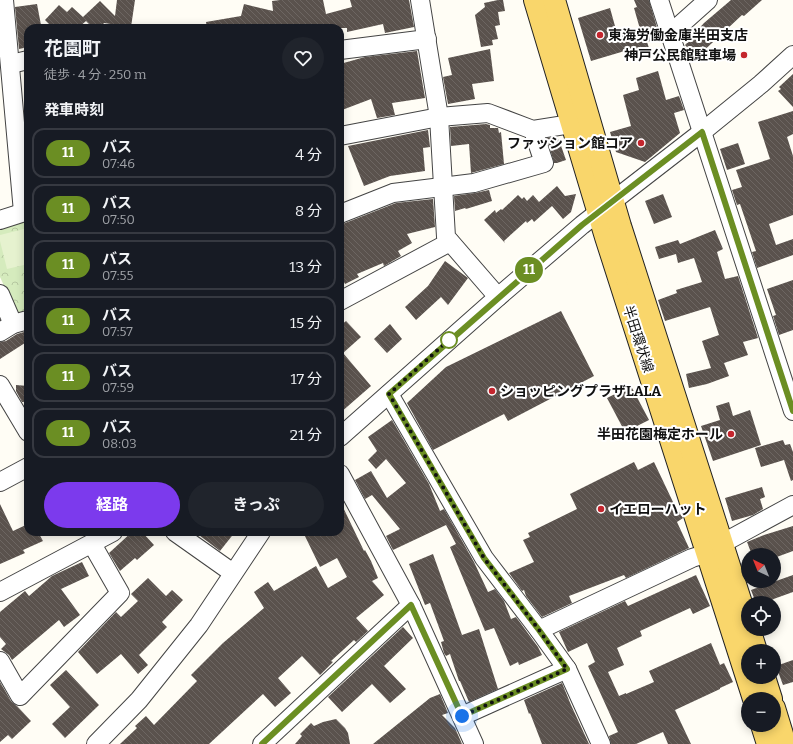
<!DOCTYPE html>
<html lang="ja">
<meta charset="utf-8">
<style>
body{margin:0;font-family:Bitter,"Noto Sans JP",serif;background:#20242c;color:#f1f3f6;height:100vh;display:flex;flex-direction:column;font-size:15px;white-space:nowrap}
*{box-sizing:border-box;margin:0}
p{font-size:13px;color:#9ea1a6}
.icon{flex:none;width:22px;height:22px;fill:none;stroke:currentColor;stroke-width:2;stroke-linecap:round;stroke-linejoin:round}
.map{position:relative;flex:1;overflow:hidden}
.details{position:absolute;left:24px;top:24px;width:320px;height:512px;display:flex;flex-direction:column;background:#171b24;border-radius:12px;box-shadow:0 2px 10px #0003}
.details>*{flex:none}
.badge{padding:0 8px;border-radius:13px;font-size:14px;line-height:26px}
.needle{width:26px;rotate:317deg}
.fabs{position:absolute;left:741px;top:548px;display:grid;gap:8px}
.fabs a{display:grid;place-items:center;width:40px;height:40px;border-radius:50%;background:#171b24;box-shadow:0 2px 10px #0003;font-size:20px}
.you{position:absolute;width:20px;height:20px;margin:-10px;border:3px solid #fff;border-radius:50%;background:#1a73e8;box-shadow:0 0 0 6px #1a73e833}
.map>.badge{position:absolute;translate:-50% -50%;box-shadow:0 0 0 2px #fff}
h2{padding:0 20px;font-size:15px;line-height:36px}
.round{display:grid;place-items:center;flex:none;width:42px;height:42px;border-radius:21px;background:#20242c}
.headline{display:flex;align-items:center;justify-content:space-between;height:68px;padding:0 20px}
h1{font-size:19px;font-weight:700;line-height:30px}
.cta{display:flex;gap:8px;margin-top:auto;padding:8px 20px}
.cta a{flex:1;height:46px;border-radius:24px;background:#7c3aed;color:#fff;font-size:16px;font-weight:700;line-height:46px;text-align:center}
.cta a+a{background:#20242c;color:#f1f3f6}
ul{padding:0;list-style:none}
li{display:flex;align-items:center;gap:12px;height:50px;margin:0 8px 6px;padding:0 12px;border:2px solid #363941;border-radius:12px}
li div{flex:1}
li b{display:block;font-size:15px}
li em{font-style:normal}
li .badge{min-width:44px;font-weight:700;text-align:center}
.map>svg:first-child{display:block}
</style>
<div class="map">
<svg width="793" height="744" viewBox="0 0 793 744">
<defs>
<pattern id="park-crowns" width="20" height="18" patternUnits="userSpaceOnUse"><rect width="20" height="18" fill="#d5ebbd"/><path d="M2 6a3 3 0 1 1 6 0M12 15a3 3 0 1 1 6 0" fill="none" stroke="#b6c8a1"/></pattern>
<pattern id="building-back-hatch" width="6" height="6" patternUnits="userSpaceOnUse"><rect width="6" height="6" fill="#5a524d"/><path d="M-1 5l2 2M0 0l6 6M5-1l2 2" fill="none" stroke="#6d6662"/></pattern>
</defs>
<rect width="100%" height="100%" fill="#fffdf5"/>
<!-- park -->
<polygon fill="url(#park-crowns)" points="28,219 28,312 21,315 15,310 0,277 0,228"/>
<!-- pitch -->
<polygon fill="#e6f2cf" points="28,228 28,264 7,269 0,241 0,235"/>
<!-- building -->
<g fill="url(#building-back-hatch)">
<polygon points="117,0 135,0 131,27 104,23 100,28 93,28 86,21 78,28 53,28 45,20 59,5 67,12 72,7 83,17 100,1 115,16"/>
<polygon points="280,0 323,0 326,14 352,7 350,0 409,0 414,27 385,33 383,24 347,32 347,28 207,28 206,22 241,16 244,4 273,11 272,1"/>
<polygon points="498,0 503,0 505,11 498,12 500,25 495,26 498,39 492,40 493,45 481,47 475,15 485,7 484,3"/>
<polygon points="634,0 649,0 660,38 647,42 649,48 630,55 628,50 591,61 578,18 610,8 618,37 640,29 634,8 637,7"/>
<polygon points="731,0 762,0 744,16 742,15 697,57 685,45 691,39 690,38 704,23"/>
<polygon points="37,4 41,25 28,27 28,47 19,49 15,7"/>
<polygon points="490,49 494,81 472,84 475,99 448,104 443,77 452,75 448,58"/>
<polygon points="417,51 425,98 392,103 395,115 377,118 371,99 342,110 340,103 340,64 365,57"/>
<polygon points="658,71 666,100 679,96 684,110 674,113 680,133 645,162 616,152 610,132 631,126 623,95 639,90 636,78"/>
<polygon points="793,74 793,107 778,91 781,89 779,87"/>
<polygon points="793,111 793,134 787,137 793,156 793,215 769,224 776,245 793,239 793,255 757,268 752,252 756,251 740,204 737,205 732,190 742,187 736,170 770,159 758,122"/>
<polygon points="486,124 490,125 490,128 498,128 499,133 501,132 504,164 471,173 469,144 451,146 450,127"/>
<polygon points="428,130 430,147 423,148 425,171 390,176 364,186 348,146"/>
<polygon points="554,137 559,140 566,160 557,163 554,163 547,138"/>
<polygon points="738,143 745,164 727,170 720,149"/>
<polygon points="557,186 565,196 576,194 571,212 563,219 552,206 534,222 532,219 527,223 526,221 504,241 505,243 484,220 495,210 496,213 501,209 502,210 518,195 522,199 524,197 527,201 533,195 539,202"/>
<polygon points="489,190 492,201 466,209 465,208 455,211 454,196 475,193"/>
<polygon points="663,194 672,217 654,224 645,201"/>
<polygon points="433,199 435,227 407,234 412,243 398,251 401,256 384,266 383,263 357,274 359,277 345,284 340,274 340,225 396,203"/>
<polygon points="715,230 723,249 717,252 725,279 738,276 758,338 743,342 748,355 724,363 729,376 707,384 689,388 686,374 711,368 702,341 719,335 710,307 665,321 658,300 677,293 676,290 702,282 694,258 678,263 676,254 659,259 655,247 678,240 680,244"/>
<polygon points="445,261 468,278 448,305 441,297 416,320 405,307 428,286"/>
<polygon points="793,280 793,330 779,335 773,316 776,315 767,289"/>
<polygon points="561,311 594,376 508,421 504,414 433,450 407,403 446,367"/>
<polygon points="346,321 361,337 343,353 371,386 340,413 340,326"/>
<polygon points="390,324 402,339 387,353 374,339"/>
<polygon points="28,331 28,341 0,359 0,342 6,341 17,334"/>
<polygon points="16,385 28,386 28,402 22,402 16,391"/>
<polygon points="631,386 649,420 625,432 607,398"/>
<polygon points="729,402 733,416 750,410 761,445 713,461 701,426 720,420 716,406"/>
<polygon points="392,420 429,484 440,511 444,509 474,562 488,592 495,589 504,601 511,619 516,617 538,647 542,655 519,665 518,662 510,666 494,628 485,631 450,547 456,544 446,525 393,550 386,536 400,529 372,495 365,499 355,480 371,471 387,498 406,483 386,459 376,469 368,460 377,451 368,437"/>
<polygon points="783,440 785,445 790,444 793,452 793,480 791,481 784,460 761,467 755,448"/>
<polygon points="634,462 638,470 654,462 673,502 683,518 677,522 689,548 626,578 624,575 569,596 572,603 542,617 526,596 524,590 522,591 509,573 534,562 523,540 530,537 528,533 577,509 570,494"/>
<polygon points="762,487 765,497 760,499 763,509 753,515 732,521 725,498"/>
<polygon points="340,501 364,551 365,550 371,561 378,578 372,581 384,595 356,618 368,631 356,642 354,640 331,661 333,662 320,675 302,656 278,678 291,693 275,707 263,694 209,744 120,744 137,728 135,726 146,716 154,725 197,681 191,675 223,643 264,608 254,592 268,582 274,591 316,566 328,588 347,577 337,558 320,567 303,532 340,532"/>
<polygon points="0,504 13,531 28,524 28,532 38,532 43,541 23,550 25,553 0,564"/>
<polygon points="793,526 793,551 774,558 774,555 752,555 747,542 764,535"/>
<polygon points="132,532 142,532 154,545 137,560 135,558 120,571 109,553"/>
<polygon points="195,532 235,532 220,551"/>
<polygon points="433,554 462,635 479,629 498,689 469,702 460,681 459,681 450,654 446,656 444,653 441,642 444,641 430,603 425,605 409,564"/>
<polygon points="82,562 89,576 61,589 80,615 64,627 59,620 12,660 9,655 1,649 6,644 0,637 0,612 25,591 29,596 52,576"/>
<polygon points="696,575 710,606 693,614 690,608 640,631 642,636 617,648 624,665 608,672 619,696 626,693 626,694 654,682 649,671 711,643 720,665 724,663 733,682 720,688 720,689 675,710 691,744 668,744 663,732 636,744 611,744 609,736 618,732 588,666 595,662 587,643 568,652 559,632 625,601 628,606"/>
<polygon points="793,575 793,592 768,601 769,603 756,603 751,590"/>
<polygon points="148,578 166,596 172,590 183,600 162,622 167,627 139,655 148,665 138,674 121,654 97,674 78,652 116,612 121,617 138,601 131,594"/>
<polygon points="403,627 413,638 384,666 406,689 390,703 372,684 342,712 328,697"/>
<polygon points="793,660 793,682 783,685 776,666"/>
<polygon points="66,670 99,705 65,738 52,724 70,707 50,685"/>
<polygon points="0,682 11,701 17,706 31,721 12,739 8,735 0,742"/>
<polygon points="562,683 571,705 589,744 542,744 530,713 529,714 524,700"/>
<polygon points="440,694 448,713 442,715 455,728 462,744 373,744 430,698"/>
<polygon points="336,719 345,728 348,733 350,744 295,744 302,736 300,734 311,723 314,726 323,722"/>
</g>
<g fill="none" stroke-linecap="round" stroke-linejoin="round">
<defs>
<g id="minor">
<polyline points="4,0 23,212"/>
<polyline points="420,0 439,117 446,237 498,297"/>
<polyline points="659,0 793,411"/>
<polyline points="670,34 708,0"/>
<polyline points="340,50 427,39"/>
<polyline points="11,64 28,60"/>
<polyline points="340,136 439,117 488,113 533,130 571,124"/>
<polyline points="340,214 393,193 474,183 544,163 533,130"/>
<polyline points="0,220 28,211"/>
<polyline points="0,294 13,324"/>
<polyline points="340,301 450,242"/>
<polyline points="0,332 13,324 28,320"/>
<polyline points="0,385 28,432"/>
<polyline points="389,394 484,558 539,630 567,669 601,744"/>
<polyline points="340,437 498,297 582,225 702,132 761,84 793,55"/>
<polyline points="340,474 411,605 474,744"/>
<polyline points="0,482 28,467"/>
<polyline points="175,532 233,573"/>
<polyline points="723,543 793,505"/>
<polyline points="0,592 113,532"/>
<polyline points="539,630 692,558 708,553"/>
<polyline points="0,661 20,696 120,593 92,544"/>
<polyline points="462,716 567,669"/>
<polyline points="96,744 139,700 199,625 261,532"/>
<polyline points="262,744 411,605"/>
</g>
<g id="major">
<polyline points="535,0 606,237 754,699"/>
<polyline points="554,0 620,226 748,625"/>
<polyline points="749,629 756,651"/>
<polyline points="764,677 771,699"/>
<polyline points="774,708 785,744"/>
<polyline points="762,725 768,744"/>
</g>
</defs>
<!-- minor casing -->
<use href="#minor" stroke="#444" stroke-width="20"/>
<!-- major casing -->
<use href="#major" stroke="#222" stroke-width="24"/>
<!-- minor -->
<use href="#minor" stroke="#fff" stroke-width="18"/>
<!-- major -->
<use href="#major" stroke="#f9d66b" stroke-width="22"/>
</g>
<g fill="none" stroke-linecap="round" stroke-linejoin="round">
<defs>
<polyline id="line" points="262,744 411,605 462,716 567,669 539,630 484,558 389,394 582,225 702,132 793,411"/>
</defs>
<!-- line casing -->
<use href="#line" stroke="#fff" stroke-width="9"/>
<!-- line -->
<use href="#line" stroke="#6b8e23" stroke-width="6"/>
<!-- walk -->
<polyline stroke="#111" stroke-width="4" stroke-dasharray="0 7.2" points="449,340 451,338 389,394 484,558 539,630 567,669 462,716"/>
</g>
<!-- markers -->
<g fill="#c4262e" stroke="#fff" stroke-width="1.5">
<circle cx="600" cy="35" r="4"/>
<circle cx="744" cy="55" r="4"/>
<circle cx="641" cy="143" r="4"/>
<circle cx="492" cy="391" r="4"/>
<circle cx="731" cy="434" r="4"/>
<circle cx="601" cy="509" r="4"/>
</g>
<circle fill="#fff" stroke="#6b8e23" stroke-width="2" cx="449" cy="340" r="8"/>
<g text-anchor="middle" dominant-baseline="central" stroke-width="4" stroke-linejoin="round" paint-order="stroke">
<!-- poi labels -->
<g font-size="14" font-weight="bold" fill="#111" stroke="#fff" text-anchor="start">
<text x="608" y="35">東海労働金庫半田支店</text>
<text x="736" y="55" text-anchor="end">神戸公民館駐車場</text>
<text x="633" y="143" text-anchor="end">ファッション館コア</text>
<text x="500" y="391">ショッピングプラザLALA</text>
<text x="723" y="434" text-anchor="end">半田花園梅定ホール</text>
<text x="609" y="509">イエローハット</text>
</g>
<!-- street labels -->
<g font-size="14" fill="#111" stroke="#fff">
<text transform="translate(638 339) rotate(72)">半田環状線</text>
</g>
</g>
</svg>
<div class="fabs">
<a><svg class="needle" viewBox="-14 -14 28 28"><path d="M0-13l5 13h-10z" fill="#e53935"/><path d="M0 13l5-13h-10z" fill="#9ea1a6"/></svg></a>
<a><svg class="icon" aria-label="locate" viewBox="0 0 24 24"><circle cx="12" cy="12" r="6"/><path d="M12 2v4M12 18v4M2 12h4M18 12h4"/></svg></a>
<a>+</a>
<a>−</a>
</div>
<div class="you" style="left:462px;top:716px"></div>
<b class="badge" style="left:529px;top:270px;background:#6b8e23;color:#fff">11</b>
<section class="details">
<div class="headline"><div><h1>花園町</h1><p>徒歩 · 4 分 · 250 m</p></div><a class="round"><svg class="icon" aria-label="heart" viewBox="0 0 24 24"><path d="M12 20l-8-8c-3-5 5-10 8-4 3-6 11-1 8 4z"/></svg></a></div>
<h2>発車時刻</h2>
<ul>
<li><span class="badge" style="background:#6b8e23;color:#fff">11</span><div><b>バス</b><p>07:46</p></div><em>4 分</em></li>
<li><span class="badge" style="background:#6b8e23;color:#fff">11</span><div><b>バス</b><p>07:50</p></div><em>8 分</em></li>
<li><span class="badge" style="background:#6b8e23;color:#fff">11</span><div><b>バス</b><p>07:55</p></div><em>13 分</em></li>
<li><span class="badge" style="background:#6b8e23;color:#fff">11</span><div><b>バス</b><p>07:57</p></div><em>15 分</em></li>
<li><span class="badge" style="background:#6b8e23;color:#fff">11</span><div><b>バス</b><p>07:59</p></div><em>17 分</em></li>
<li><span class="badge" style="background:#6b8e23;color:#fff">11</span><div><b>バス</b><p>08:03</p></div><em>21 分</em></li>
</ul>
<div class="cta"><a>経路</a><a>きっぷ</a></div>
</section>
</div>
